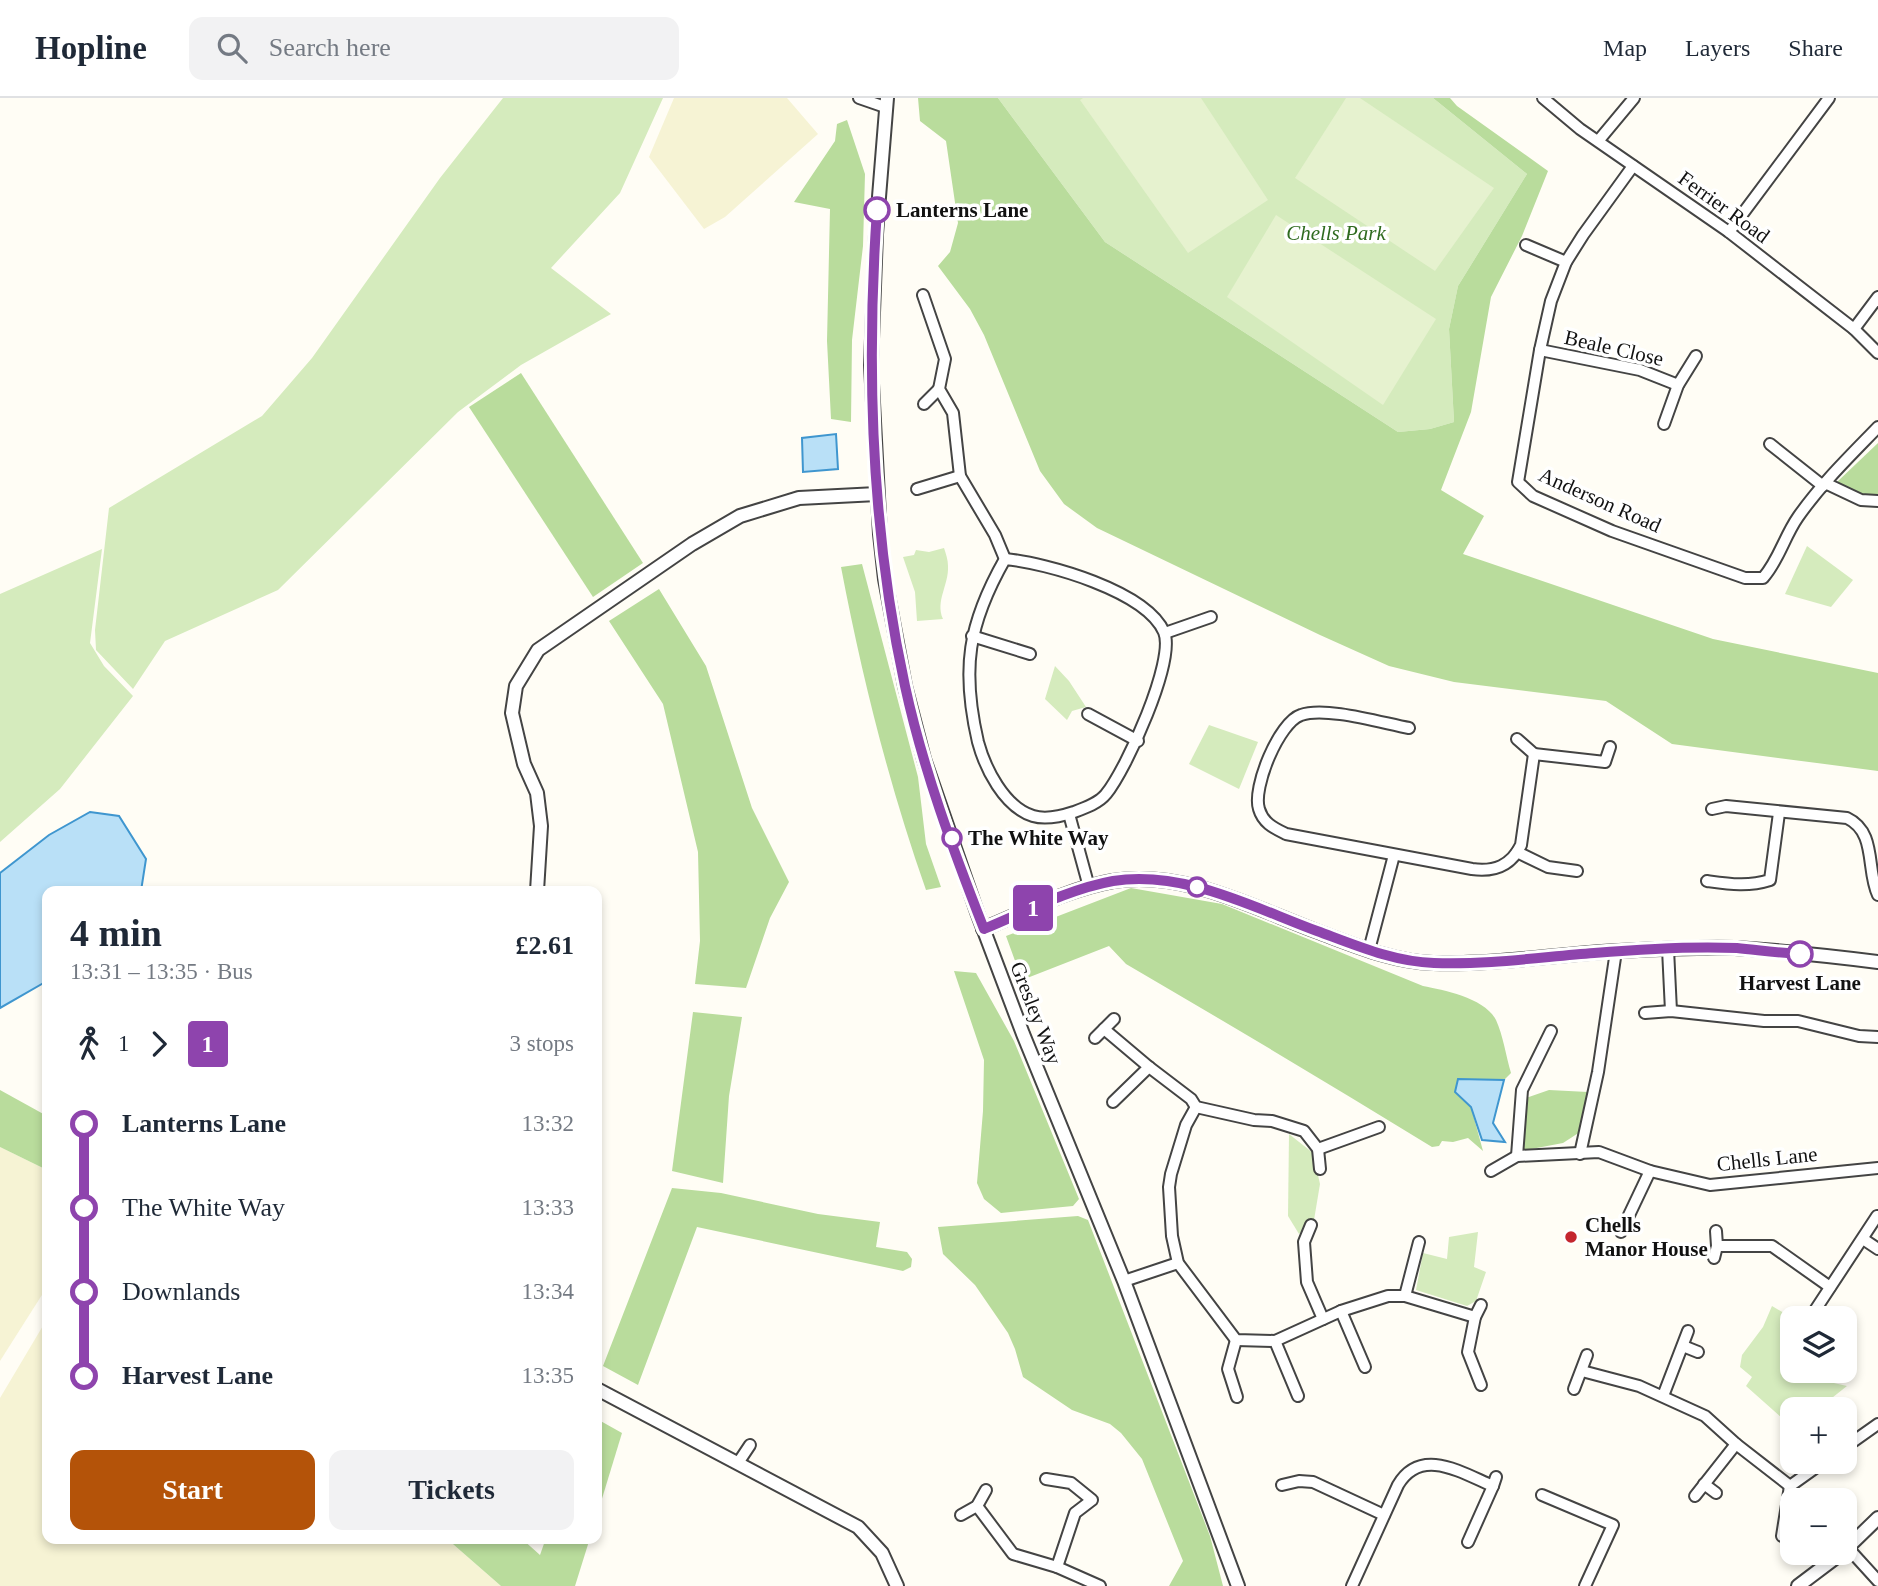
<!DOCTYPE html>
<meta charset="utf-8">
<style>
body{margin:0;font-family:"Times New Roman",serif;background:#f2f2f3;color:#1f2937;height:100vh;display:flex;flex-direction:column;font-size:26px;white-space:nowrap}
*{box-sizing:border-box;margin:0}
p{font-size:23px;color:#747a83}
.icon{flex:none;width:38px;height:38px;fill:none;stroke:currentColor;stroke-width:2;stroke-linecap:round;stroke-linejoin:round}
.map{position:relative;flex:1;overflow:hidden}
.panel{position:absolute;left:42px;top:788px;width:560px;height:658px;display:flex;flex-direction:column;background:#fff;border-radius:14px;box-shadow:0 4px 10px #0003}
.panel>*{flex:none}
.badge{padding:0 14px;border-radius:5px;font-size:24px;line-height:46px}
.buttons{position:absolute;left:1780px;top:1208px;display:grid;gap:14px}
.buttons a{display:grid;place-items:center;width:77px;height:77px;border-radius:14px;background:#fff;box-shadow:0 4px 10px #0003;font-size:35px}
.map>.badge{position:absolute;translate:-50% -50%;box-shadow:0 0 0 4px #fff}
.legs{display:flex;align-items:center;gap:10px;height:77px;padding:0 28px;font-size:23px}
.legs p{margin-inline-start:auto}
.head{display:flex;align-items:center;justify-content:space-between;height:119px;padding:0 28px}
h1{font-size:38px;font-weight:700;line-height:52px}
.button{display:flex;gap:14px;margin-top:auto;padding:14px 28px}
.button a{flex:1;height:80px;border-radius:14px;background:#b45309;color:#fff;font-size:28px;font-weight:700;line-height:80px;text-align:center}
.button a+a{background:#f2f2f3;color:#1f2937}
ul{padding:0 28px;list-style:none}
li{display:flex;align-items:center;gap:24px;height:84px;font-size:26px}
li i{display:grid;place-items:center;width:10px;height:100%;margin:0 9px;background:currentColor}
li i::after{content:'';width:18px;height:18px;margin:-9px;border:5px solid;border-radius:50%;background:#fff}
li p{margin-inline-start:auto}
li:first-child i{background:linear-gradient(#0000 50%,currentColor 0)}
li:last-child i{background:linear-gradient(currentColor 50%,#0000 0)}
header{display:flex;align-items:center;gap:42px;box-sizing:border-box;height:98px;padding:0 35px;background:#fff;border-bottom:2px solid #e0e1e3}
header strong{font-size:33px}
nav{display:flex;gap:38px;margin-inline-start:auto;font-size:24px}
.search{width:490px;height:63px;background:#f2f2f3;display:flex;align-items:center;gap:18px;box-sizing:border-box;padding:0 24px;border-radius:14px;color:#747a83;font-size:26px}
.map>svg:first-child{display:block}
</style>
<header>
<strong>Hopline</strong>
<div class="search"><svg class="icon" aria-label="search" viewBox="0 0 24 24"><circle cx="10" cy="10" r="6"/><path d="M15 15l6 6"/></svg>Search here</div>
<nav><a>Map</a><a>Layers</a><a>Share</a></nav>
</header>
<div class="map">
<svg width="1878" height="1488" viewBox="0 0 1878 1488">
<rect width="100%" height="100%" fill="#fffdf5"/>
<!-- farmland -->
<g fill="#f6f3d4">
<polygon points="674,0 787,0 818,36 725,119 704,131 649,59"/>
<polygon points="0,1049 47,1072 47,1189 0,1263"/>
<polygon points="47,1221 47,1440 446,1440 501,1488 0,1488 0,1300"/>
</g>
<!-- green -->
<g fill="#d5ebbd">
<polygon points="503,0 663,0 620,95 551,170 611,216 521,267 458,314 278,492 165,543 133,591 96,552 95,532 109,410 262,318 312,260 440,80"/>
<polygon points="998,0 1433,0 1527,76 1458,188 1449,231 1454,324 1430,331 1398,334 1105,144"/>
<polygon points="1807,448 1853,482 1831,509 1785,496"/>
<path d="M944,450C946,456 948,462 948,468C949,487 935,503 943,521L917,523L915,494L903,459L914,457L916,452L929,454Z"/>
<polygon points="102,451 90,545 104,568 133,598 60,691 0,744 0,496"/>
<polygon points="1055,568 1069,583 1086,609 1072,613 1067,622 1045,601"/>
<polygon points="1209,627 1258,644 1239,691 1189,666"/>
<polygon points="1289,1036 1313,1055 1320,1086 1314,1122 1299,1136 1288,1118"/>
<polygon points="1478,1134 1474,1169 1486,1174 1476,1203 1467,1208 1416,1192 1423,1155 1447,1161 1449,1139"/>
<polygon points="1772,1208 1789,1218 1783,1230 1792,1236 1792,1272 1810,1272 1825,1283 1847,1288 1818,1311 1792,1311 1792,1321 1783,1321 1746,1288 1752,1279 1740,1269 1742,1257 1763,1229"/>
</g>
<!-- forest -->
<g fill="#b9dc9c">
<polygon points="918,0 998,0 1105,144 1398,334 1430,331 1454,324 1449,231 1458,188 1527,76 1433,0 1450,0 1457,8 1548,73 1522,138 1491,199 1471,314 1441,392 1484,418 1463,456 1713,541 1878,575 1878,673 1672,646 1606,603 1454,584 1389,568 1320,537 1097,430 1064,406 1040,373 984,237 970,211 938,168 950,154 958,125 946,43 920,23"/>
<polygon points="847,22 865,76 863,148 852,242 851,324 831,321 827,243 830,111 794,104 835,43 837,26"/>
<polygon points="521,275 643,465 593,499 469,309"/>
<polygon points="1878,345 1878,397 1863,397 1837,384"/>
<path d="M862,466L918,679L926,746L941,789L926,792C889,687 862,579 841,469Z"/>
<polygon points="659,491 706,568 752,710 789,784 770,820 746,890 695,886 700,843 698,754 663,606 609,523"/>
<path d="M1131,790L1222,806L1423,888C1444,892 1485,900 1496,922C1503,937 1506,958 1511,975L1504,982H1458L1455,994L1471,1009L1483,1053L1468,1040L1453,1044L1442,1043L1439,1048L1432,1049C1331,987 1229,926 1126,866L1109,848L1022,882L1006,838Z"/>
<polygon points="954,873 976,875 1014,943 1079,1101 1073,1108 1001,1115 984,1101 977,1085 983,1013 984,962"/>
<polygon points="693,914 742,919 729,998 723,1085 672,1073"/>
<polygon points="0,992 47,1018 47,1072 0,1049"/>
<polygon points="1549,992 1588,994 1580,1034 1563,1045 1526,1052 1523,1050 1526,1000"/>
<polygon points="672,1090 721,1095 818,1116 880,1124 876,1149 907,1154 912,1161 911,1169 903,1173 697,1129 638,1287 603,1268"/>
<polygon points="1078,1118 1088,1122 1210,1438 1223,1488 1169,1488 1183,1463 1142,1361 1121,1335 1110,1326 1072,1312 1023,1279 1015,1251 1008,1235 975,1187 943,1156 938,1129"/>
<polygon points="597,1321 622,1335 597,1417"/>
<polygon points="446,1440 521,1440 540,1457 546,1440 590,1440 575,1488 501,1488"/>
</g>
<!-- pitch -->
<g fill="#e6f2cf">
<polygon points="1083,0 1201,0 1268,102 1188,155 1080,2"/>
<polygon points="1346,0 1360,0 1494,90 1435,173 1295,80"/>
<polygon points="1276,117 1436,221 1383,307 1227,199"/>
</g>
<!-- water -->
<g fill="#b9e0f7" stroke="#3f96cf" stroke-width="2">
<polygon points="836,336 838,371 803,374 802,340"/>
<polygon points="90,714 119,718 146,761 141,793 47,793 47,883 0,910 0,775 49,737"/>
<polygon points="1458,981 1504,982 1493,1025 1505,1044 1482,1042 1471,1009 1455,994"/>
</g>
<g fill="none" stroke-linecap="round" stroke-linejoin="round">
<defs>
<g id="minor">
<polyline points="859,0 885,9"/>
<polyline points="1543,0 1580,31 1729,134 1854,231 1878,255"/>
<polyline points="1599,42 1634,0"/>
<path d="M1633,68L1583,137L1566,164L1551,203L1540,252L1518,384L1533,398L1612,433L1745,480H1763C1779,462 1784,439 1798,419C1821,386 1850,358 1878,329"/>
<polyline points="1729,134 1829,0"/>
<polyline points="1526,147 1566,164"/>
<polyline points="923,197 945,261 939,291 953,315 960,378 995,437 1005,461"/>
<polyline points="1854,231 1878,199"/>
<polyline points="1540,252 1640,272 1678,287"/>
<polyline points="924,306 939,291"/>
<polyline points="1664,326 1678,287 1696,258"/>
<polyline points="1770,346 1823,388"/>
<polyline points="1825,385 1861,402 1878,403"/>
<polyline points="917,391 960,378"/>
<path d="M1005,461C1047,465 1146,493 1164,534C1176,562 1126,672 1106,696C1099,705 1085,710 1074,714C1062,718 1046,722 1033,718C1004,709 985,670 978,644C961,571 968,526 1005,461Z"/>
<polyline points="1165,535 1211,519"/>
<polyline points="972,538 1030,556"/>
<polyline points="1088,616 1138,643"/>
<path d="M1409,630C1382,625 1325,608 1301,617C1279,624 1252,690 1259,711C1263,725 1274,730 1286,736L1472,771C1494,774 1511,768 1521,747L1534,656L1517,641"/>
<polyline points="1534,656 1605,664 1610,649"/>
<path d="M1712,711L1726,708L1847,720C1877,734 1866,772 1878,797"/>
<polyline points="1069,716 1089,789"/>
<polyline points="1517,754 1548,769 1577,773"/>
<path d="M1707,783C1729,786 1748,789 1770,782L1779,715"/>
<polyline points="1668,851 1671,913"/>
<polyline points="1369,852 1394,757"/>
<polyline points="1645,915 1671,913 1764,923 1798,923 1859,938 1878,939"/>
<polyline points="1104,931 1149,969 1191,1001 1196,1009 1254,1022 1272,1023 1304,1033 1318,1051 1320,1071"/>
<polyline points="1095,940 1114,921"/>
<polyline points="1113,1004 1149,969"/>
<polyline points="1196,1009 1186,1027 1171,1076 1169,1089 1172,1138 1178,1165 1236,1242 1275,1243 1341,1213 1388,1198 1405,1198 1475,1219"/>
<polyline points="1318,1051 1379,1029"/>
<polyline points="1580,1056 1598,974 1616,853"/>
<polyline points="1517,1058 1522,992 1551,933"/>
<polyline points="1491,1073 1517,1058 1599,1054 1650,1073 1710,1087 1878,1070"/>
<polyline points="1311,1127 1304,1144 1307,1184 1323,1221"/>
<polyline points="1621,1134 1650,1073"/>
<polyline points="1863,1141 1878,1151"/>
<polyline points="1717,1148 1772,1148 1830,1189"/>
<polyline points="1714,1160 1717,1148 1716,1133"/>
<polyline points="1124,1183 1178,1165"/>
<polyline points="1405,1198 1419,1144"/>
<polyline points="1341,1213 1365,1269"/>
<polyline points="1810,1220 1877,1118"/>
<polyline points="1236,1242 1228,1271 1237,1299"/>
<polyline points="1275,1243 1298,1298"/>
<polyline points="1683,1248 1698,1254"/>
<polyline points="1582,1273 1639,1288 1705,1318 1736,1346 1790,1388"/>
<polyline points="1481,1287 1468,1254 1475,1219 1481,1207"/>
<polyline points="1574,1291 1587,1257"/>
<polyline points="1663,1298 1688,1233"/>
<polyline points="1844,1350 1878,1326"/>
<polyline points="738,1365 750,1347"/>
<polyline points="1046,1381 1071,1385 1092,1402 1075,1415 1057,1469"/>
<polyline points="1704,1386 1716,1395"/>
<polyline points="1282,1387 1299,1383 1313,1384 1384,1417"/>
<polyline points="1542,1397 1613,1427 1585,1488"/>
<polyline points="1695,1398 1736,1346"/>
<polyline points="977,1408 1013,1456 1057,1469 1100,1488"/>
<polyline points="961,1417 977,1408 986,1392"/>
<polyline points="1782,1438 1790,1388 1825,1363"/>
<polyline points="1468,1444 1493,1388"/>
<polyline points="1848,1450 1878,1483"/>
<path d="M1352,1488L1398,1387C1421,1348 1462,1375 1493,1388L1496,1379"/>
</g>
<g id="tertiary">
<polyline points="887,0 876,136 871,267 880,436 885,481 905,588 924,661 977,814 1023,936 1124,1183 1238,1488"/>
<polyline points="537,793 541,728 537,695 524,666 512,615 516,588 538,552 692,446 740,418 799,400 877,396"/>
<path d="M983,831C1025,814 1068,791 1113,783C1184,772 1252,809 1316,833C1354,847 1393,864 1433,865C1495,867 1557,856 1619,853C1657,851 1697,849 1735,850C1783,853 1831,858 1878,864"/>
<polyline points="597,1291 858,1429 882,1455 897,1488"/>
<polyline points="1844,1453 1878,1420"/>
<polyline points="1798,1488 1843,1454"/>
</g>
</defs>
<!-- minor casing -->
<use href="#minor" stroke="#444" stroke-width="14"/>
<!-- tertiary casing -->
<use href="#tertiary" stroke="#444" stroke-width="16"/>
<!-- minor -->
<use href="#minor" stroke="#fff" stroke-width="10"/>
<!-- tertiary -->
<use href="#tertiary" stroke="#fff" stroke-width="12"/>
</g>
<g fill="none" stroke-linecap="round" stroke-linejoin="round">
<defs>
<path id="line-1" d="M877,112C866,271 871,432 905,588C923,671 953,752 984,831C1025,814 1069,791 1113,783C1184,772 1252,809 1317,833C1355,847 1394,864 1434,865C1487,867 1541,859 1594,855C1641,851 1690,848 1737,850C1758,852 1779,855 1800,856"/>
</defs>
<!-- line-1 casing -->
<use href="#line-1" stroke="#fff" stroke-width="16"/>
<!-- line-1 -->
<use href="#line-1" stroke="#8e44ad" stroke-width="10"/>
</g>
<!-- markers -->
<g fill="#fff" stroke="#8e44ad" stroke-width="3.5">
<circle cx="877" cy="112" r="12"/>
<circle cx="952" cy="740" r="9"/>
<circle cx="1197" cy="789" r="9"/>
<circle cx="1800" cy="856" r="12"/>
</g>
<circle fill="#c4262e" stroke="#fff" stroke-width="2.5" cx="1571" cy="1139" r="7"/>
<g text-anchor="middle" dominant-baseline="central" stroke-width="7" stroke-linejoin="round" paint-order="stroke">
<!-- street labels -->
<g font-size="21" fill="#111" stroke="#fff">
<text transform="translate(1724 109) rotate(36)">Ferrier Road</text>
<text transform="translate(1614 250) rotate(13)">Beale Close</text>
<text transform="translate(1600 402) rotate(24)">Anderson Road</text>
<text transform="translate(1036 915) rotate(69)">Gresley Way</text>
<text transform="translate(1767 1061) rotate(-6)">Chells Lane</text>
</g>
<!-- stop labels -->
<g font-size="21" font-weight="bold" fill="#111" stroke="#fff" text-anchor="start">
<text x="896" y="112">Lanterns Lane</text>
<text x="968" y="740">The White Way</text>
<text x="1800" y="885" text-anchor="middle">Harvest Lane</text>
</g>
<!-- park labels -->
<g font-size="21" font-style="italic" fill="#2f6b1f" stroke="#fff">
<text x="1336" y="135">Chells Park</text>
</g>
<!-- poi labels -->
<g font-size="21" font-weight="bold" fill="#111" stroke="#fff" text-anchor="start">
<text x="1585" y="1127">Chells<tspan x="1585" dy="24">Manor House</tspan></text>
</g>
</g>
</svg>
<div class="buttons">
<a><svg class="icon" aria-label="layers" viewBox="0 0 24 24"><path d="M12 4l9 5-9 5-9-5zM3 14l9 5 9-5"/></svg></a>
<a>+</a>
<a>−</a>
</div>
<b class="badge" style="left:1033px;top:810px;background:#8e44ad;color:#fff">1</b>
<section class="panel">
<div class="head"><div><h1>4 min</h1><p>13:31 – 13:35 · Bus</p></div><b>£2.61</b></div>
<div class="legs"><svg class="icon" aria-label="walk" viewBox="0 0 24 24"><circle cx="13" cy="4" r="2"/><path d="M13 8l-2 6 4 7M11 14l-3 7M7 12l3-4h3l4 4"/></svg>1<svg class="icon" aria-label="forward" viewBox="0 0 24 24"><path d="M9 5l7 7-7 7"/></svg><b class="badge" style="background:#8e44ad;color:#fff">1</b><p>3 stops</p></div>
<ul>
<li><i style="color:#8e44ad"></i><b>Lanterns Lane</b><p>13:32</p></li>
<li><i style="color:#8e44ad"></i><span>The White Way</span><p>13:33</p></li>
<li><i style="color:#8e44ad"></i><span>Downlands</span><p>13:34</p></li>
<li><i style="color:#8e44ad"></i><b>Harvest Lane</b><p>13:35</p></li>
</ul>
<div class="button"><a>Start</a><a>Tickets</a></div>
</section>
</div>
